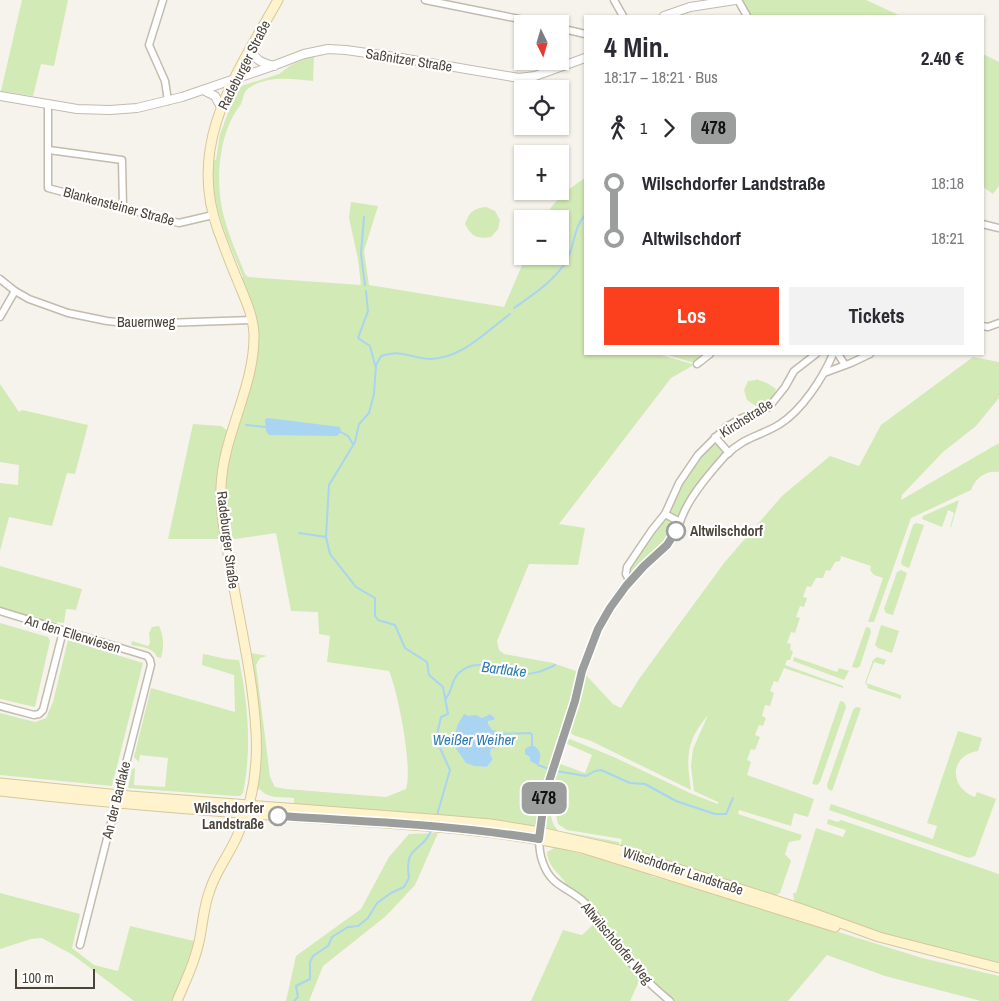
<!DOCTYPE html>
<html lang="de">
<meta charset="utf-8">
<style>
body{margin:0;font-family:"Archivo Narrow",sans-serif;background:#f2f2f3;color:#2b2b33;height:100vh;display:flex;flex-direction:column;font-size:19px;white-space:nowrap}
*{box-sizing:border-box;margin:0}
p{font-size:16px;color:#7c7c81}
.icon{flex:none;width:28px;height:28px;fill:none;stroke:currentColor;stroke-width:2;stroke-linecap:round;stroke-linejoin:round}
.map{position:relative;flex:1;overflow:hidden}
.drawer{position:absolute;left:584px;top:15px;width:400px;height:340px;display:flex;flex-direction:column;background:#fff;border-radius:0px;box-shadow:0 1px 4px #0004}
.drawer>*{flex:none}
.badge{padding:0 10px;border-radius:8px;font-size:18px;line-height:32px}
.needle{width:32px;rotate:175deg}
.buttons{position:absolute;left:514px;top:15px;display:grid;gap:10px}
.buttons a{display:grid;place-items:center;width:55px;height:55px;border-radius:0px;background:#fff;box-shadow:0 1px 4px #0004;font-size:25px}
.scale{position:absolute;left:15px;bottom:12px;width:80px;box-sizing:border-box;padding-left:5px;border:2px solid #4b4439;border-top:0;font-size:14px;line-height:18px;white-space:nowrap;color:#4b4439;-webkit-text-stroke:4px #fff;paint-order:stroke}
.map>.badge{position:absolute;translate:-50% -50%;box-shadow:0 0 0 2px #fff}
.legs{display:flex;align-items:center;gap:8px;height:55px;padding:0 20px;font-size:16px}
.legs p{margin-inline-start:auto}
.summary{display:flex;align-items:center;justify-content:space-between;height:85px;padding:0 20px}
h1{font-size:28px;font-weight:700;line-height:38px}
.primary-button{display:flex;gap:10px;margin-top:auto;padding:10px 20px}
.primary-button a{flex:1;height:58px;border-radius:0px;background:#fc3f1d;color:#fff;font-size:20px;font-weight:700;line-height:58px;text-align:center}
.primary-button a+a{background:#f2f2f3;color:#2b2b33}
ul{padding:0 20px;list-style:none}
li{display:flex;align-items:center;gap:18px;height:55px;font-size:19px}
li i{display:grid;place-items:center;width:8px;height:100%;margin:0 6px;background:currentColor}
li i::after{content:'';width:12px;height:12px;margin:-6px;border:4px solid;border-radius:50%;background:#fff}
li p{margin-inline-start:auto}
li:first-child i{background:linear-gradient(#0000 50%,currentColor 0)}
li:last-child i{background:linear-gradient(currentColor 50%,#0000 0)}
.map>svg:first-child{display:block}
</style>
<div class="map">
<svg width="999" height="1001" viewBox="0 0 999 1001">
<rect width="100%" height="100%" fill="#f6f3ec"/>
<!-- green -->
<g fill="#d2eab5" fill-rule="evenodd">
<polygon points="22,0 68,0 54,66 41,64 33,96 1,91"/>
<polygon points="742,0 866,0 901,16 750,16"/>
<polygon points="983,54 999,62 999,186 993,194 983,187"/>
<path d="M314,55L313,81C292,79 268,75 249,88C242,92 244,101 239,107C219,133 215,181 223,213C228,234 237,254 245,274L248,277L361,285L358,259L349,218L351,202L378,206L364,251L369,285L504,307L526,256H560V219H544C552,202 569,188 585,178V354H658L692,364V366L671,378L559,524L585,528L578,565L529,564L497,641L499,650L504,654L553,663L579,672C570,714 551,753 542,794C540,804 542,820 533,827L312,807L294,804V798C283,797 267,799 260,789L258,790L260,742L248,654L251,653L267,656L260,658L256,665L270,777L275,787L286,789L386,797L406,789C413,768 398,692 389,671L327,662L330,636L319,634L318,612L291,611L276,533L229,540L224,504L228,456L256,357L240,278L243,277C228,240 209,201 213,160H216L220,134L238,87L279,74L291,65ZM490,714L495,718L494,720L488,721V725L499,741L496,748L491,749L490,754L493,759L487,767C464,766 462,759 453,740L463,716L482,718Z"/>
<path d="M486,207L495,211L500,220L498,229L491,237C477,239 472,237 465,224C469,212 474,208 486,207Z"/>
<polygon points="665,354 704,354 694,363"/>
<path d="M973,357L999,362V398L976,426L943,452L902,495L901,500L999,443V472C986,470 975,478 971,490L911,518L874,622H868L883,578L874,575L870,570L871,566L841,556L840,561L835,562L830,571L826,570L823,578H816L811,587L807,586L803,597L807,598L804,607L800,606L796,617L800,618L795,633L791,632L787,643L791,644L790,649L793,652L790,660H787L785,665L843,686V688L784,668L778,682L774,681L770,691L774,693L770,706L765,705L762,716L766,718L763,726L759,725L755,735L760,737L755,750L751,749L747,760L751,762L747,775L814,799L808,817L794,813L791,826L739,810L738,814L802,835L800,840L789,842L785,854L791,861L780,893L772,897L667,860L658,856L655,864L679,872L654,868L651,876L694,887L922,958L999,976V1001H981L885,976L827,955L788,1001H673L642,973L610,933L597,912L586,900L567,887C564,875 548,870 547,852L556,847L598,858L615,864L622,839L567,830L558,824L554,805L548,799L558,763L585,773L592,755L565,743L570,739L616,758L692,794L718,804V802L694,791L691,766L693,749L708,715C686,741 686,757 691,790L591,741L573,735L569,731L584,673L613,704L621,708L639,679L724,563L782,496L830,456L859,466L881,425Z"/>
<path d="M756,379L767,383L776,389C773,399 769,406 759,408L747,400L744,390L748,381L756,380Z"/>
<polygon points="0,384 19,412 22,410 88,425 75,474 67,473 52,526 9,517 0,551 0,483 18,485 19,465 0,462"/>
<polygon points="193,424 221,426 228,431 222,536 218,539 168,539"/>
<polygon points="715,441 724,454 678,520 668,514 680,485 700,456"/>
<polygon points="959,500 951,527 950,527 954,513 948,510 942,527 922,519 923,516"/>
<polygon points="666,518 677,523 667,541 631,576 628,572 631,566"/>
<polygon points="916,523 924,525 909,568 902,565 901,562 913,525"/>
<polygon points="0,566 82,589 76,610 66,609 64,623 57,622 56,626 0,610"/>
<polygon points="901,570 907,573 893,615 886,613 884,609 897,572"/>
<polygon points="0,623 48,637 50,641 35,707 0,699"/>
<polygon points="881,625 899,631 892,653 878,648 875,645"/>
<path d="M159,626C164,637 164,647 161,658L157,657C153,647 140,647 131,645L132,641L148,646L150,643L149,633L152,627Z"/>
<polygon points="866,627 870,628 871,632 860,666 857,668 852,667"/>
<polygon points="68,640 143,663 112,786 0,775 0,713 35,722 46,718 53,702"/>
<path d="M203,654C215,656 226,660 239,660C248,704 252,749 243,793L240,796H234L128,788L132,769L135,768L134,785L165,787L168,758L140,755L139,762L134,757L151,688L235,712L234,675L202,665Z"/>
<polygon points="794,657 837,672 839,668 849,671 844,680 793,661"/>
<polygon points="877,657 886,660 884,665 874,662 866,683 901,695 901,699 867,688 868,686 865,683 873,660"/>
<polygon points="840,701 844,702 846,707 820,782 817,785 812,784"/>
<polygon points="856,707 861,708 832,791 828,789 827,785 853,710"/>
<path d="M958,731L982,738L978,751C949,755 949,788 975,797L977,792L996,799L975,856L969,858L829,810L831,804L933,839L937,826L927,823Z"/>
<path d="M546,804L550,805C551,815 551,825 559,831L619,842V845L548,829L544,825Z"/>
<polygon points="828,819 838,822 841,820 999,874 999,966 887,936 796,903 794,900 793,893 796,893 816,828 843,837 846,830 827,824"/>
<polygon points="438,833 415,885 386,916 323,966 309,1001 286,1001 296,956 361,909 389,857 409,834"/>
<polygon points="0,893 80,914 72,948 94,965 118,971 130,926 194,941 185,971 172,1001 134,1001 73,955 42,938 31,939 0,949"/>
<polygon points="596,922 641,977 630,1001 531,1001 563,930 582,935"/>
</g>
<!-- water -->
<g fill="#a9d4f2">
<polygon points="268,418 340,427 341,432 337,436 269,435 266,431 265,419"/>
<polygon points="464,714 468,716 476,715 482,718 490,714 495,718 494,720 488,721 488,724 492,730 497,731 500,739 496,748 491,749 490,754 493,759 487,767 474,766 466,763 453,744 453,740 458,724"/>
<path d="M532,745C541,749 542,756 538,765L530,761V757L525,754V749Z"/>
</g>
<g fill="none" stroke-linecap="round" stroke-linejoin="round">
<!-- stream -->
<g stroke="#a9d4f2" stroke-width="2">
<polyline points="364,217 361,254 365,285"/>
<polyline points="366,291 368,311 358,338 370,346 375,365"/>
<path d="M514,308C533,295 557,279 568,258C575,243 574,227 585,215"/>
<polyline points="246,425 266,427"/>
<polyline points="341,432 348,436 353,444"/>
<polyline points="299,533 326,537"/>
<path d="M446,698C453,690 451,679 460,672C478,656 500,672 518,674C533,675 543,671 555,665"/>
<polyline points="498,734 530,733 532,735 532,745"/>
<polyline points="538,765 549,769"/>
<polyline points="556,771 586,776 595,771 601,770 630,783 645,784 676,801 715,814 726,814 733,798"/>
<path d="M437,815L450,770L436,739L441,717L448,714L443,687L429,675L427,662L405,648L395,625L378,620L375,616V598L356,587L330,554L326,537L329,485L355,442L359,424L369,413L374,394L376,365L381,356C403,349 410,358 430,359C461,359 486,332 510,314"/>
<path d="M294,1001L298,997L296,986L310,979V962L313,956L328,946L332,937L348,927L358,926L368,918L377,903L391,893L404,887L409,878C404,844 421,854 431,831"/>
</g>
<defs>
<g id="minor">
<polyline points="163,0 149,45 165,81 168,101"/>
<polyline points="425,0 544,24"/>
<polyline points="614,0 623,16"/>
<polyline points="738,0 747,16"/>
<polyline points="560,28 585,34"/>
<polyline points="48,105 48,188 179,223 213,215"/>
<polyline points="49,150 122,160 123,207"/>
<polyline points="982,224 999,228"/>
<polyline points="0,279 15,291 29,299 68,313 107,321 135,324 252,320"/>
<polyline points="0,317 15,291"/>
<polyline points="982,326 988,327 999,323"/>
<polyline points="838,354 845,365"/>
<polyline points="697,364 710,354"/>
<polyline points="824,373 851,363 870,354"/>
<polyline points="715,437 729,453"/>
<polyline points="665,514 680,522"/>
<polyline points="630,582 626,574 627,567 652,530 665,514 679,483 698,455 726,427 740,419 769,407 785,387 794,371 816,354"/>
<polyline points="0,611 147,656 150,660 151,665 80,945"/>
<polyline points="0,706 34,715 39,714 43,710 63,631"/>
<path d="M670,1001C647,983 629,962 612,939C602,926 595,912 583,901C567,887 551,886 543,863C528,825 560,749 572,711C581,680 587,649 603,620C614,600 628,581 645,566C652,558 662,552 668,544C677,533 680,520 686,508C696,489 711,472 725,456C745,436 759,437 780,424C802,410 823,378 833,354"/>
</g>
<g id="tertiary">
<polyline points="664,16 690,7 735,0"/>
<path d="M250,49C255,60 262,63 274,66"/>
<polyline points="203,90 215,96 221,107"/>
<polyline points="0,96 77,109 110,110 137,108 182,97 270,67 304,54 328,49 346,50 395,57 519,78 535,76 585,58"/>
</g>
<g id="secondary">
<polyline points="0,783 130,796 444,820 491,824 540,832 619,850 799,908 879,937 999,968"/>
<path d="M0,791C103,803 207,811 310,818C401,824 492,828 582,848L835,927"/>
<path d="M177,1001C186,980 196,959 200,937C203,921 204,905 210,890C216,870 230,854 238,834C253,802 258,767 256,732C253,676 239,620 230,565C226,540 220,514 221,487C223,434 255,387 254,334C253,314 244,297 237,279C230,263 224,246 218,230C186,143 237,73 278,0"/>
</g>
</defs>
<!-- minor casing -->
<use href="#minor" stroke="#c2bbae" stroke-width="9"/>
<!-- tertiary casing -->
<use href="#tertiary" stroke="#c2bbae" stroke-width="10"/>
<!-- secondary casing -->
<use href="#secondary" stroke="#d6c79b" stroke-width="11"/>
<!-- minor -->
<use href="#minor" stroke="#fff" stroke-width="6"/>
<!-- tertiary -->
<use href="#tertiary" stroke="#fff" stroke-width="8"/>
<!-- secondary -->
<use href="#secondary" stroke="#fff3cd" stroke-width="9"/>
</g>
<g fill="none" stroke-linecap="round" stroke-linejoin="round">
<defs>
<path id="line-1" d="M278,816C365,821 453,825 539,839L545,794L575,701L582,671L598,629L610,608L626,586L644,566L667,545L676,531"/>
</defs>
<!-- line-1 casing -->
<use href="#line-1" stroke="#fff" stroke-width="11"/>
<!-- line-1 -->
<use href="#line-1" stroke="#9c9d9d" stroke-width="8"/>
</g>
<!-- markers -->
<g fill="#fff" stroke="#9c9d9d" stroke-width="2.5">
<circle cx="676" cy="531" r="9"/>
<circle cx="278" cy="816" r="9"/>
</g>
<g text-anchor="middle" dominant-baseline="central" stroke-width="4.5" stroke-linejoin="round" paint-order="stroke">
<!-- street labels -->
<g font-size="14" fill="#4b4439" stroke="#fff">
<text transform="translate(409 60) rotate(9)">Saßnitzer Straße</text>
<text transform="translate(244 65) rotate(-63)">Radeburger Straße</text>
<text transform="translate(119 206) rotate(15)">Blankensteiner Straße</text>
<text x="146" y="322">Bauernweg</text>
<text transform="translate(746 418) rotate(-32)">Kirchstraße</text>
<text transform="translate(228 540) rotate(83)">Radeburger Straße</text>
<text transform="translate(73 634) rotate(17)">An den Ellerwiesen</text>
<text transform="translate(116 800) rotate(-76)">An der Bartlake</text>
<text transform="translate(683 871) rotate(18)">Wilschdorfer Landstraße</text>
<text transform="translate(617 943) rotate(50)">Altwilschdorfer Weg</text>
</g>
<!-- stop labels -->
<g font-size="14" font-weight="bold" fill="#4b4439" stroke="#fff" text-anchor="start">
<text x="690" y="531">Altwilschdorf</text>
<text x="264" y="808" text-anchor="end">Wilschdorfer<tspan x="264" dy="16">Landstraße</tspan></text>
</g>
<!-- water labels -->
<g font-size="15" font-style="italic" fill="#2e7ab2" stroke="#fff">
<text transform="translate(504 669) rotate(7)">Bartlake</text>
<text x="474" y="739">Weißer Weiher</text>
</g>
</g>
</svg>
<div class="buttons">
<a><svg class="needle" viewBox="-14 -14 28 28"><path d="M0-13l5 13h-10z" fill="#e53935"/><path d="M0 13l5-13h-10z" fill="#7c7c81"/></svg></a>
<a><svg class="icon" aria-label="locate" viewBox="0 0 24 24"><circle cx="12" cy="12" r="6"/><path d="M12 2v4M12 18v4M2 12h4M18 12h4"/></svg></a>
<a>+</a>
<a>−</a>
</div>
<div class="scale">100 m</div>
<b class="badge" style="left:544px;top:798px;background:#9c9d9d;color:#111">478</b>
<section class="drawer">
<div class="summary"><div><h1>4 Min.</h1><p>18:17 – 18:21 · Bus</p></div><b>2.40 €</b></div>
<div class="legs"><svg class="icon" aria-label="walk" viewBox="0 0 24 24"><circle cx="13" cy="4" r="2"/><path d="M13 8l-2 6 4 7M11 14l-3 7M7 12l3-4h3l4 4"/></svg>1<svg class="icon" aria-label="forward" viewBox="0 0 24 24"><path d="M9 5l7 7-7 7"/></svg><b class="badge" style="background:#9c9d9d;color:#111">478</b></div>
<ul>
<li><i style="color:#9c9d9d"></i><b>Wilschdorfer Landstraße</b><p>18:18</p></li>
<li><i style="color:#9c9d9d"></i><b>Altwilschdorf</b><p>18:21</p></li>
</ul>
<div class="primary-button"><a>Los</a><a>Tickets</a></div>
</section>
</div>
